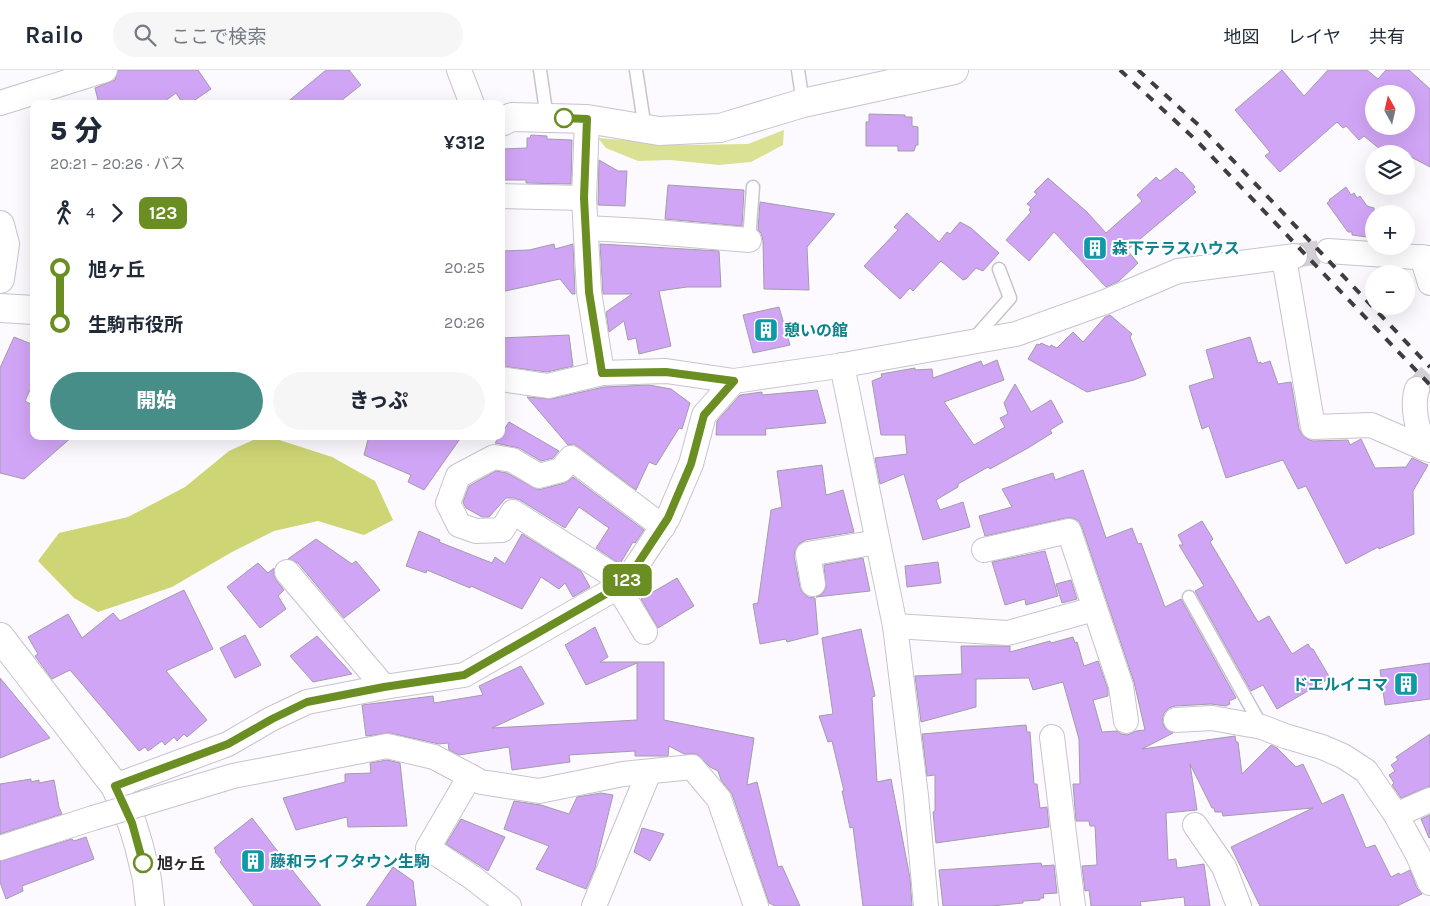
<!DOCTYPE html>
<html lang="ja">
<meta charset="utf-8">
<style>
body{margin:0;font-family:Karla,"Noto Sans JP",sans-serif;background:#f6f6f7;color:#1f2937;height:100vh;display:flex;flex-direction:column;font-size:19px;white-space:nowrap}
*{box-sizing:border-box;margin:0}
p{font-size:16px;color:#747a83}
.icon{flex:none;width:28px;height:28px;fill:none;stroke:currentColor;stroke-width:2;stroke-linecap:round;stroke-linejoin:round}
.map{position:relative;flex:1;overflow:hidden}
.panel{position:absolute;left:30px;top:30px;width:475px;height:340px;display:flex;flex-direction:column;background:#fff;border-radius:10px;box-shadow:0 5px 20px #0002}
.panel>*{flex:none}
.badge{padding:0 10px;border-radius:8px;font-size:18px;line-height:32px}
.needle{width:32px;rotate:352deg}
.controls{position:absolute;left:1365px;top:15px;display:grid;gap:10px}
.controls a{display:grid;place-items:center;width:50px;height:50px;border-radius:50%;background:#fff;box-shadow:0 5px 20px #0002;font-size:25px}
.map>.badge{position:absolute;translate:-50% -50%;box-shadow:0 0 0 2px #fff}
.legs{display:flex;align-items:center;gap:8px;height:55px;padding:0 20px;font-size:16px}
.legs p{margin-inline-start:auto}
.overview{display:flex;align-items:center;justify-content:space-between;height:85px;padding:0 20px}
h1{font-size:28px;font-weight:800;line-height:38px}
.primary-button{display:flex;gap:10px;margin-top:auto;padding:10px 20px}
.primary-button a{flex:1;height:58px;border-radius:30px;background:#478e88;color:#fff;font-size:20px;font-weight:800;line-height:58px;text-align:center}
.primary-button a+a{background:#f6f6f7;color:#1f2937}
ul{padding:0 20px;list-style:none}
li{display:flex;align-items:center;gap:18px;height:55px;font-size:19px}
li i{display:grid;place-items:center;width:8px;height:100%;margin:0 6px;background:currentColor}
li i::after{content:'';width:12px;height:12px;margin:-6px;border:4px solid;border-radius:50%;background:#fff}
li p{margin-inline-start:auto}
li:first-child i{background:linear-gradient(#0000 50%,currentColor 0)}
li:last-child i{background:linear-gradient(currentColor 50%,#0000 0)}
header{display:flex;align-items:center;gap:30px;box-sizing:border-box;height:70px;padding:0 25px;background:#fff;border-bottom:1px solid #e0e1e3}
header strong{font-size:24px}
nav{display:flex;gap:28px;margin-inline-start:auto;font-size:18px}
.search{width:350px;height:45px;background:#f6f6f7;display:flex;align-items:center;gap:12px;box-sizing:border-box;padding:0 18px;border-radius:28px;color:#747a83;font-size:19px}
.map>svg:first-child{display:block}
</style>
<header>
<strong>Railo</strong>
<div class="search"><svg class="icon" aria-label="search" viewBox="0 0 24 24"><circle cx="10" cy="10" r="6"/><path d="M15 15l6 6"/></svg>ここで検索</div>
<nav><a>地図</a><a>レイヤ</a><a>共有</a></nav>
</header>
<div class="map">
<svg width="1430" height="836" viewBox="0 0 1430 836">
<rect width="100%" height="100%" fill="#fcfaff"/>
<!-- green -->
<polygon fill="#dae193" points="784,60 783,75 751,92 719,95 670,90 638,91 606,78 598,68 686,75 748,74"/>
<!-- forest -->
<polygon fill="#cdd575" points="262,366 267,366 332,387 375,411 393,450 364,465 318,451 274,461 232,482 172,517 98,542 74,528 38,491 59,463 128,447 185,417 229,381"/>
<!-- building -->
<g fill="#d1a5f6" stroke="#a29ca8" fill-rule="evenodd">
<polygon points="118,0 198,0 211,19 189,34 183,34 176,23 161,34 99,34 95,18 115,10"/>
<polygon points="326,0 349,0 361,15 337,34 285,34"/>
<path d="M1282,0L1304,26L1328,0H1367L1378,9L1386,0H1409L1430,19V97L1394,78L1390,84H1386L1364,66L1359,70L1346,56L1343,58L1337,52L1280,102L1265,86L1270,82L1235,40ZM1374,24H1406V56H1374Z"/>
<polygon points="869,44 905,45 905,47 912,47 912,56 918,57 918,75 916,75 914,81 898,81 898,76 866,76 866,52 869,52"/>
<polygon points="531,65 547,66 547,69 572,70 571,114 526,113 526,110 501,110 501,79 527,78 527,68 530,68"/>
<polygon points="599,90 618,101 627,101 625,136 598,135"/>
<polygon points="1176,98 1181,103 1182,102 1195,117 1193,119 1196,122 1127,180 1138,193 1119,211 1106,217 1054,162 1029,191 1006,170 1031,142 1029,140 1031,137 1027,134 1037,124 1034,122 1048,108 1087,142 1106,163 1142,131 1137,125 1156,107 1160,111"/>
<polygon points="668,115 744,120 742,156 665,149"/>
<polygon points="1346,117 1351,125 1354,123 1357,128 1360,126 1367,136 1374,138 1374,168 1352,165 1352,162 1348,162 1327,133 1330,131 1329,130"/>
<polygon points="760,132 835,144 807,177 809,220 764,219 763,171 761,163 758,160"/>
<polygon points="907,143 939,172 947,162 950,164 960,152 971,158 999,183 983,201 976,198 966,209 963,210 941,191 913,221 910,218 900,229 864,196 898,160 894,157"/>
<polygon points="554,174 555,179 573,174 575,224 572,224 560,209 501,222 501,181 529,180"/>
<polygon points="600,174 719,181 721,217 687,217 659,221 671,276 639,284 636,268 628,270 624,251 609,262 606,242 632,224 603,224"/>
<polygon points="779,237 790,275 753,283 743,245"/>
<polygon points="1110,245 1132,264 1130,267 1146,305 1134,310 1087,322 1028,289 1037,274 1040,275 1041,273 1050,277 1051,275 1057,278 1073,262 1083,272 1105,247"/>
<polygon points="569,265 573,296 547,302 501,296 501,268"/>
<polygon points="14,267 34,275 34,311 25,331 34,336 34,366 73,366 24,409 0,403 0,298"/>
<polygon points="1250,267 1258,293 1261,292 1261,294 1270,291 1278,314 1291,312 1299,359 1302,365 1307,369 1313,371 1348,370 1350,375 1361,369 1375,398 1406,397 1412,388 1428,395 1413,421 1414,464 1379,479 1378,477 1346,494 1306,416 1298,419 1283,390 1226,408 1209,356 1202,359 1189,316 1214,308 1206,280"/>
<polygon points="997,290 1004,310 944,332 974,375 1005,357 1000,348 1008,344 1004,333 1015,314 1031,342 1051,330 1063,352 1050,360 1052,363 1028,378 990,399 988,397 958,414 958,417 936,430 940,440 963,432 970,457 923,470 904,404 880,414 875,388 907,384 905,365 881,365 872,311 882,307 881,304 915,298 915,300 932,299 933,308 981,291 983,296"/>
<polygon points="649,315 671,319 690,333 682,359 679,358 656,395 649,392 636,420 579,377 573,374 568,375 527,327 551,329 604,317"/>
<polygon points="817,320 826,353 765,359 766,365 716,365 717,351 740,325 762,322 762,325"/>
<polygon points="509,352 559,381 553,388 541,391 519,378 495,373"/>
<polygon points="369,366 462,366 424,420 408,412 411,405 364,385"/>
<polygon points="822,395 826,425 843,420 854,462 806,470 799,474 795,480 794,486 800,517 803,523 808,527 815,528 818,564 787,572 786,569 760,574 753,534 758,533 771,440 782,437 777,401"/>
<polygon points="1083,400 1106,468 1132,458 1138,474 1141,473 1165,537 1181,529 1236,628 1229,631 1230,634 1226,636 1211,634 1175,636 1169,638 1164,643 1162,651 1165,658 1173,663 1142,679 1235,666 1236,672 1238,672 1242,704 1271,675 1277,678 1296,697 1303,694 1322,734 1343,724 1366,778 1375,775 1391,807 1399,803 1400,805 1410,800 1417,818 1422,824 1397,836 1260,836 1231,777 1313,738 1223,746 1222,742 1215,742 1214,738 1212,738 1190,694 1197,740 1166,743 1168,790 1176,789 1177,798 1204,794 1210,836 1185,836 1184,827 1140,832 1141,836 1091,836 1089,820 1085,821 1082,796 1097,795 1095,756 1090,756 1089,751 1076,751 1073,714 1080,714 1079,669 1063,612 1033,620 1029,608 976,609 976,637 921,652 915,606 962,604 961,576 1010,576 1010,582 1050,571 1051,573 1073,567 1075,573 1077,572 1084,596 1098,591 1108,619 1108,626 1093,630 1102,662 1117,661 1121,664 1127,665 1136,661 1145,660 1134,612 1082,457 1079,451 1073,448 1066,448 985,466 979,446 1012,437 1002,419 1053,403 1055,410"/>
<polygon points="496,401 507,403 538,420 565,413 573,407 644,460 635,473 633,472 620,494 596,478 609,458 579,437 565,458 520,430 514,428 506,428 489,447 482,447 466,438 463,432 469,416"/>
<polygon points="1202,451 1213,469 1210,472 1258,552 1269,546 1292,584 1308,574 1311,579 1313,579 1330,608 1277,639 1263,615 1251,621 1195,521 1204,516 1179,475 1183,475 1178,465"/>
<polygon points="419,461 440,470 439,472 492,493 495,487 505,494 522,464 581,501 590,517 573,527 565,513 559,519 541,507 522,539 471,516 470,518 427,500 426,503 406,496"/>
<polygon points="316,469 352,494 356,491 380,520 344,548 298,493 288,489"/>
<polygon points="1045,481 1058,526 1026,535 1025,529 1005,535 992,492"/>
<polygon points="863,488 870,521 816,527 822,524 826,518 824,495"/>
<polygon points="938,492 941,513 907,517 905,496"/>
<polygon points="258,493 268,503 274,498 274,505 276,510 284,520 278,526 286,539 260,558 227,517"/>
<polygon points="677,508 694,536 658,558 641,529"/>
<polygon points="1071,510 1077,529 1062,533 1056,514"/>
<polygon points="184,520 213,579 166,601 207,650 187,667 184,664 177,671 174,667 165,675 162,671 148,681 145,677 139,681 70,600 52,609 35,586 38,584 28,567 68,544 82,568 113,543 120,551"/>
<polygon points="595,557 608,587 600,592 664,592 664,650 754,668 747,715 757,712 778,797 782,796 800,836 775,836 769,833 732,724 721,710 718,701 710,697 697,684 684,684 669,676 668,686 635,686 635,681 569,685 570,692 512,700 509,677 459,685 449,680 448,673 439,674 390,663 366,666 362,635 433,626 434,633 483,625 479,616 521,596 544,634 492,658 637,650 637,593 586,615 565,575"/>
<polygon points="861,559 875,626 872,627 877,712 891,709 910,808 912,836 863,836 853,757 850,758 842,721 844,721 832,671 828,672 819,646 833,644 822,568"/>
<polygon points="245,565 261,595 235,608 220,578"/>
<polygon points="317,566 352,604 313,612 290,586"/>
<polygon points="1430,593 1430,629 1385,635 1380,600"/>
<polygon points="0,608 50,668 0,688"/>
<polygon points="1026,655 1027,662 1030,662 1034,714 1037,714 1040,738 1047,737 1049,757 936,773 933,742 935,741 935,705 927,706 922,664"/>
<polygon points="1430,664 1430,716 1401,728 1392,715 1394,713 1389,705 1395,701 1391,695 1398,690 1396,687"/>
<polygon points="387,690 400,693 407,756 348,757 347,747 296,760 283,728 345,712 345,704 371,703 370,693"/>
<polygon points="31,709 31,712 39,710 39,713 54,710 59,737 62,744 0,764 0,714"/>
<polygon points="601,723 613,725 595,798 586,819 536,799 549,776 504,759 514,731 541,735 569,744 577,727"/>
<polygon points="1430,745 1430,767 1429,768 1421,749"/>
<polygon points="252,748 296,805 321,836 254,836 220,792 222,790 215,782 216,781 214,778"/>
<polygon points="461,749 505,767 488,801 446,774"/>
<polygon points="642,758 664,764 650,791 634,782"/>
<polygon points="86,767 94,789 22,816 23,821 6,829 0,812 0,791 72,769 74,771"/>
<polygon points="1041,793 1042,796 1054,795 1057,823 1043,824 1044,828 1040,828 1040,830 1023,831 1023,833 991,836 943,836 939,800"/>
<polygon points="393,797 413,811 416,836 366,836"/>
</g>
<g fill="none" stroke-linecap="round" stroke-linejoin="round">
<!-- street-tunnel -->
<g stroke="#d2d0d5" stroke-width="24" stroke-dasharray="24 12" stroke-linecap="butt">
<polyline points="1295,186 1328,181"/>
<polyline points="1417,319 1430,305"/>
</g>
<defs>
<g id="lane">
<polyline points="540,0 547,48"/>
<polyline points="636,0 645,59"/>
<polyline points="798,0 803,33"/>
<polyline points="749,170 753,117"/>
<polyline points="972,271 1010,228 999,199"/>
<polyline points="1189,527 1262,657"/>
</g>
<g id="street">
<polyline points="459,0 472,34"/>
<polyline points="0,33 105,0"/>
<polyline points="587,49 584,128 589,222 602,303"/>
<polyline points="501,126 584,128"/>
<polyline points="586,158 643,161 749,170"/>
<polyline points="1328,181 1430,188"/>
<polyline points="1422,187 1430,213"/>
<polyline points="1284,188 1313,357 1371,355 1424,378"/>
<polyline points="842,295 895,556 916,726 926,836"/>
<polyline points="501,309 548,316 602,303 666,301 734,311"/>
<path d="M1417,319C1411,337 1418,359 1424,378L1430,380"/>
<polyline points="984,480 1069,461 1121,616 1126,651"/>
<polyline points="287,502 384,617"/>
<polyline points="625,513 513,442 502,460 476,461 459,455 448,433 458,406 494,387 512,390 539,406 561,400 571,388 663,457"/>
<polyline points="813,514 808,484 877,472"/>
<polyline points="618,517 645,562"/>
<polyline points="895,556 1008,563 1094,539"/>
<polyline points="1176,650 1212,648 1262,657 1285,666 1322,677 1343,686 1366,701 1396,745 1418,785 1430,813"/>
<polyline points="1052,667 1073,836"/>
<polyline points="470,706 428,778 473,808 509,836"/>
<polyline points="115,716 228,674 271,649 307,632 384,617 464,605 625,513 668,448 691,394 704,345 734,311 838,296 1016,264 1105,232 1178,201 1295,186"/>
<polyline points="144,733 233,706 387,676 434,687 481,712 539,721 623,704 692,697 719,729 756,836"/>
<polyline points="1396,745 1430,730"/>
<polyline points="1195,755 1224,797 1239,836"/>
<polyline points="0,778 93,748"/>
<polyline points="594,836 649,702"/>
</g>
<g id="secondary">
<polyline points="501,52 512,47 587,49 659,61 720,58 803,33 954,0"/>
<polyline points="0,155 5,174 0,209"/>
<polyline points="0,238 34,240"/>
<polyline points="0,567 115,716 132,753 139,776 147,809 150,836"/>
</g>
</defs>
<!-- lane casing -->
<use href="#lane" stroke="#c9c2cf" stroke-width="15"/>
<!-- street casing -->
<use href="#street" stroke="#c9c2cf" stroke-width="26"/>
<!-- secondary casing -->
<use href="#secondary" stroke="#c9c2cf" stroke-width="30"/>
<!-- lane -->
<use href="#lane" stroke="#fff" stroke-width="12"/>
<!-- street -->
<use href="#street" stroke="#fff" stroke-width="24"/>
<!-- secondary -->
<use href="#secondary" stroke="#fff" stroke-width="28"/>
<!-- rail -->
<g stroke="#403d42" stroke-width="4" stroke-dasharray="9 9" stroke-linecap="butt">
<polyline points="1120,0 1197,71 1430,315"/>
<polyline points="1138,0 1204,60 1430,297"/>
</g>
<defs>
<polyline id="street-bridge" points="93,748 144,733"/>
</defs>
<!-- street-bridge casing -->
<use href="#street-bridge" stroke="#c9c2cf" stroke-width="26" stroke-linecap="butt"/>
<!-- street-bridge -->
<use href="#street-bridge" stroke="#fff" stroke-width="24"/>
</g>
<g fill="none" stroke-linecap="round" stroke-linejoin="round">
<defs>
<polyline id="line-1" points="143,793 132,753 115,716 228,674 272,649 307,632 384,617 464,605 625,513 668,448 691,394 704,345 734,311 666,302 602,303 589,222 584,128 587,49 564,48"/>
</defs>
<!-- line-1 casing -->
<use href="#line-1" stroke="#fff" stroke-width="11"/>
<!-- line-1 -->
<use href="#line-1" stroke="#6b8e23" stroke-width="8"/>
</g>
<!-- icons -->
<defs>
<symbol id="building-square" viewBox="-11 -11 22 22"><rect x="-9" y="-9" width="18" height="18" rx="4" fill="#0f9aa8" stroke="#fff"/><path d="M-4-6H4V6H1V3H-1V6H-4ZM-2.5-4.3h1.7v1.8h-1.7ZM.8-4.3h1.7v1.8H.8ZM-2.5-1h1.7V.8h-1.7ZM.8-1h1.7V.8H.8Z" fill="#fff"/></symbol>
</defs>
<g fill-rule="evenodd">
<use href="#building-square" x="1081" y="164" width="28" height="28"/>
<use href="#building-square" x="752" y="246" width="28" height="28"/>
<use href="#building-square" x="1392" y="600" width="28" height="28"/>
<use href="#building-square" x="239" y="777" width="28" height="28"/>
</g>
<!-- markers -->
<g fill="#fff" stroke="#6b8e23" stroke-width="2.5">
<circle cx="564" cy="48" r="9"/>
<circle cx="143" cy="793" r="9"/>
</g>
<g text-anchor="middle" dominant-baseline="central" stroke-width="4" stroke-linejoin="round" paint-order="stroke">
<!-- culture labels -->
<g font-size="16" font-weight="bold" fill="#0d838f" stroke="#fff" text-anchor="start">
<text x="1112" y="178">森下テラスハウス</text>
<text x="784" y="260">憩いの館</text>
<text x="1388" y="614" text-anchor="end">ドエルイコマ</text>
<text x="270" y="791">藤和ライフタウン生駒</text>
</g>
<!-- stop labels -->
<g font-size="16" font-weight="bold" fill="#2a272c" stroke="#fff" text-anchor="start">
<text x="157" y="793">旭ヶ丘</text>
</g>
</g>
</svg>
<div class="controls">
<a><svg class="needle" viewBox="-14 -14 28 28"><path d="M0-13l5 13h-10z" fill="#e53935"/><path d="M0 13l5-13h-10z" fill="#747a83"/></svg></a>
<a><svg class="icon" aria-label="layers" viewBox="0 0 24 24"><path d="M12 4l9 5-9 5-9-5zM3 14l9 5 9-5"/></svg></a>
<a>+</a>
<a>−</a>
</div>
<b class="badge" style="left:627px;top:510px;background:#6b8e23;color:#fff">123</b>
<section class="panel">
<div class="overview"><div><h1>5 分</h1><p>20:21 – 20:26 · バス</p></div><b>¥312</b></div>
<div class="legs"><svg class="icon" aria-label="walk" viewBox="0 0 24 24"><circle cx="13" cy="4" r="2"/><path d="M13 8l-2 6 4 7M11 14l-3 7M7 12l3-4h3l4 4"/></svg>4<svg class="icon" aria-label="forward" viewBox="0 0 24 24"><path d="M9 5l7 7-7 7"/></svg><b class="badge" style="background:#6b8e23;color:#fff">123</b></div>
<ul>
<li><i style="color:#6b8e23"></i><b>旭ヶ丘</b><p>20:25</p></li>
<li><i style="color:#6b8e23"></i><b>生駒市役所</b><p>20:26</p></li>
</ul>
<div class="primary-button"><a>開始</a><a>きっぷ</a></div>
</section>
</div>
